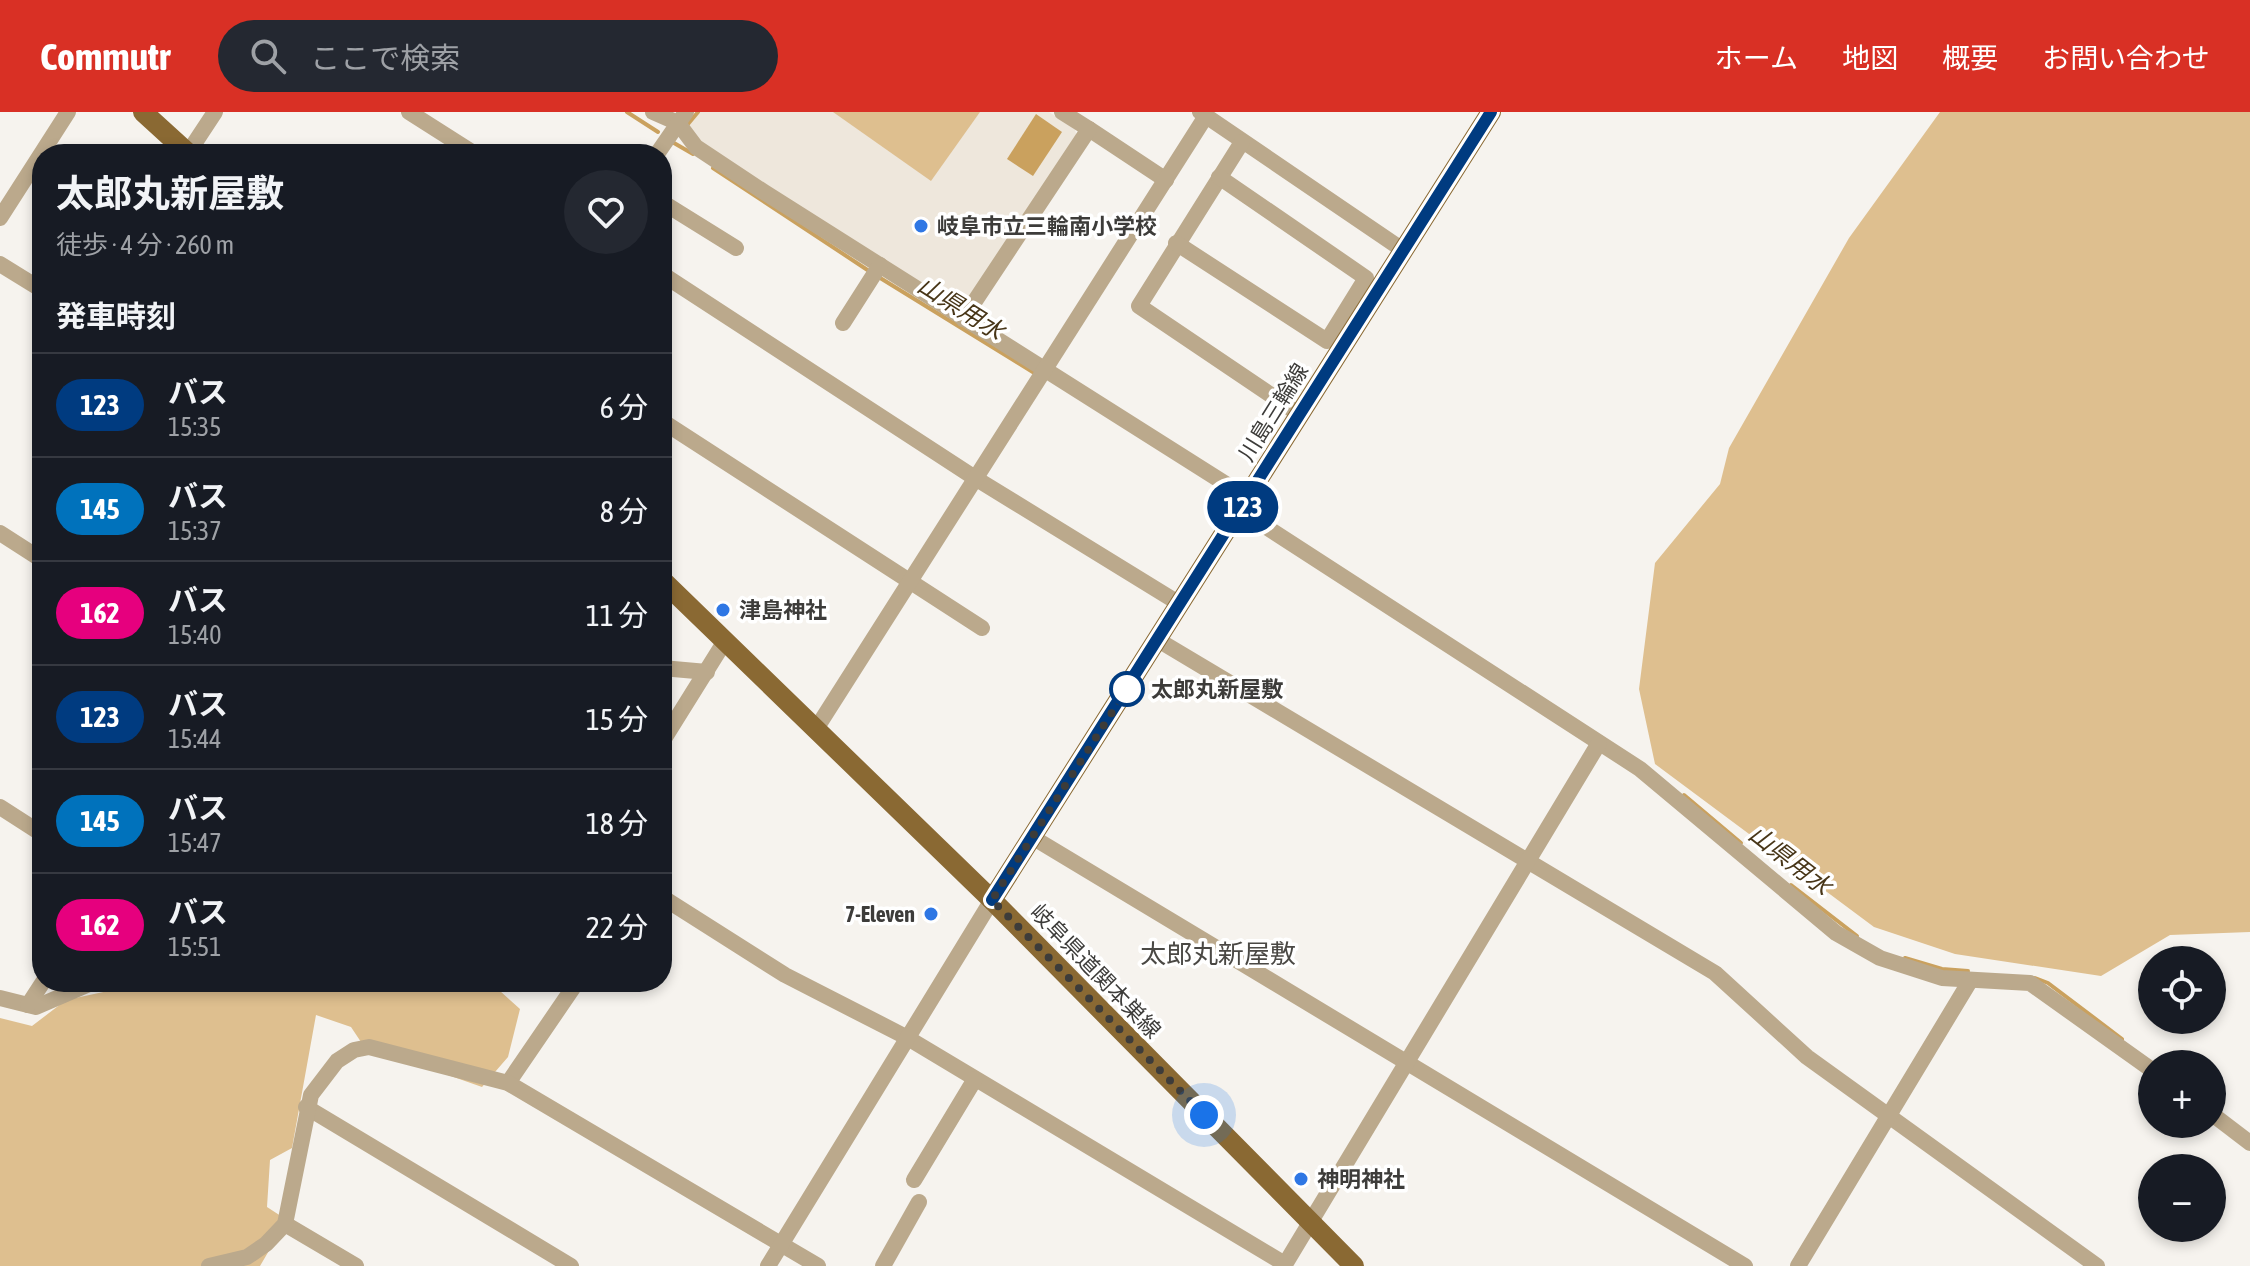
<!DOCTYPE html>
<html lang="ja">
<meta charset="utf-8">
<style>
body{margin:0;font-family:"Asap Condensed","Noto Sans JP",sans-serif;background:#242831;color:#f1f3f6;height:100vh;display:flex;flex-direction:column;font-size:30px;white-space:nowrap}
*{box-sizing:border-box;margin:0}
p{font-size:26px;color:#9ea1a6}
.icon{flex:none;width:44px;height:44px;fill:none;stroke:currentColor;stroke-width:2;stroke-linecap:round;stroke-linejoin:round}
.map{position:relative;flex:1;overflow:hidden}
.drawer{position:absolute;left:32px;top:32px;width:640px;height:848px;display:flex;flex-direction:column;background:#171b24;border-radius:32px;box-shadow:0 4px 12px #0003}
.drawer>*{flex:none}
.badge{padding:0 16px;border-radius:26px;font-size:28px;line-height:52px}
.tools{position:absolute;left:2138px;top:834px;display:grid;gap:16px}
.tools a{display:grid;place-items:center;width:88px;height:88px;border-radius:50%;background:#171b24;box-shadow:0 4px 12px #0003;font-size:40px}
.you{position:absolute;width:40px;height:40px;margin:-20px;border:6px solid #fff;border-radius:50%;background:#1a73e8;box-shadow:0 0 0 12px #1a73e833}
.map>.badge{position:absolute;translate:-50% -50%;box-shadow:0 0 0 4px #fff}
h2{padding:0 24px;font-size:30px;line-height:72px}
.round{display:grid;place-items:center;flex:none;width:84px;height:84px;border-radius:42px;background:#242831}
.headline{display:flex;align-items:center;justify-content:space-between;height:136px;padding:0 24px}
h1{font-size:38px;font-weight:700;line-height:60px}
ul{padding:0;list-style:none}
li{display:flex;align-items:center;gap:24px;height:104px;padding:0 24px;border-top:2px solid #363941}
li div{flex:1}
li b{display:block;font-size:30px}
li em{font-style:normal}
li .badge{min-width:88px;font-weight:700;text-align:center}
header{display:flex;align-items:center;gap:48px;box-sizing:border-box;height:112px;padding:0 40px;background:#d93025;color:#fff}
header strong{font-size:38px}
nav{display:flex;gap:44px;margin-inline-start:auto;font-size:28px}
.search{width:560px;height:72px;background:#242831;display:flex;align-items:center;gap:20px;box-sizing:border-box;padding:0 28px;border-radius:44px;color:#9ea1a6;font-size:30px}
.map>svg:first-child{display:block}
</style>
<header>
<strong>Commutr</strong>
<div class="search"><svg class="icon" aria-label="search" viewBox="0 0 24 24"><circle cx="10" cy="10" r="6"/><path d="M15 15l6 6"/></svg>ここで検索</div>
<nav><a>ホーム</a><a>地図</a><a>概要</a><a>お問い合わせ</a></nav>
</header>
<div class="map">
<svg width="2250" height="1154" viewBox="0 0 2250 1154">
<rect width="100%" height="100%" fill="#f6f3ee"/>
<!-- built -->
<polygon fill="#eee7dc" points="700,0 1049,0 1075,17 1077,27 958,200 692,27 688,14"/>
<!-- green -->
<g fill="#debf8f">
<polygon points="833,0 980,0 931,69"/>
<polygon points="1940,0 2250,0 2250,820 2170,823 2101,864 1955,842 1874,815 1655,652 1639,577 1655,451 1720,372 1729,336 1849,126"/>
<polygon points="150,870 490,870 520,897 508,945 482,975 363,933 351,915 316,903 292,1036 270,1048 267,1095 287,1108 260,1154 0,1154 0,906 32,914 66,888"/>
</g>
<!-- water -->
<polygon fill="#caa15e" points="1036,2 1062,20 1033,64 1007,47"/>
<g fill="none" stroke-linecap="round" stroke-linejoin="round">
<!-- stream -->
<g stroke="#caa15e" stroke-width="4">
<polyline points="627,0 658,20"/>
<polyline points="688,12 698,0"/>
<polyline points="674,31 693,42"/>
<polyline points="713,56 869,159"/>
<polyline points="877,164 1036,262"/>
<polyline points="1684,683 1741,731"/>
<polyline points="1791,773 1857,824"/>
<polyline points="1905,846 1942,857 1968,859"/>
<polyline points="2035,866 2048,871 2122,927"/>
</g>
<!-- minor -->
<g stroke="#bba98c" stroke-width="16">
<polyline points="409,0 475,42"/>
<polyline points="653,0 678,11 696,35 764,80 1248,386"/>
<polyline points="1200,0 1403,138"/>
<polyline points="1089,17 1166,68"/>
<polyline points="1242,30 1139,194 1299,302"/>
<polyline points="188,41 215,0"/>
<polyline points="657,42 686,0"/>
<polyline points="662,90 736,136"/>
<polyline points="0,106 68,0"/>
<polyline points="1176,131 1327,229 1366,166 1219,65"/>
<polyline points="0,152 42,178"/>
<polyline points="662,162 975,366 1180,492"/>
<polyline points="963,207 1089,17 1062,0"/>
<polyline points="843,211 880,153"/>
<polyline points="662,309 982,516"/>
<polyline points="1240,398 1640,657 1836,821 1880,846 1942,866 2030,871 2152,958"/>
<polyline points="0,421 42,448"/>
<polyline points="1158,528 1715,861 1807,945 2097,1154"/>
<polyline points="662,556 707,560"/>
<polyline points="816,617 1206,4"/>
<polyline points="662,630 725,529"/>
<polyline points="0,695 42,722"/>
<polyline points="1032,725 1745,1154"/>
<polyline points="662,785 785,863 906,925 1285,1152"/>
<polyline points="0,886 36,895 94,870"/>
<polyline points="28,893 43,870"/>
<polyline points="508,971 577,870"/>
<polyline points="306,995 571,1154"/>
<polyline points="2212,1002 2250,1031"/>
<polyline points="914,1068 975,967"/>
<polyline points="285,1112 356,1154"/>
<polyline points="209,1154 247,1145 266,1132 285,1112 311,983 337,949 354,938 369,935 508,971 818,1154"/>
<polyline points="768,1154 992,788"/>
<polyline points="883,1154 919,1090"/>
<polyline points="1284,1154 1599,631"/>
<polyline points="1798,1154 1970,869"/>
</g>
<!-- primary -->
<g stroke="#8a6933" stroke-width="20">
<polyline points="143,0 189,42"/>
<polyline points="662,468 992,788 1354,1154"/>
<polyline points="992,788 1491,0"/>
</g>
</g>
<g fill="none" stroke-linecap="round" stroke-linejoin="round">
<defs>
<polyline id="line" points="992,788 1491,0"/>
</defs>
<!-- line casing -->
<use href="#line" stroke="#fff" stroke-width="18"/>
<!-- line -->
<use href="#line" stroke="#003b80" stroke-width="12"/>
<!-- walk -->
<polyline stroke="#3d3c3a" stroke-width="8" stroke-dasharray="0 14.4" points="1127,577 992,788 1204,1003"/>
</g>
<!-- markers -->
<g fill="#2f77e4" stroke="#fff" stroke-width="3">
<circle cx="921" cy="114" r="8"/>
<circle cx="723" cy="498" r="8"/>
<circle cx="931" cy="802" r="8"/>
<circle cx="1301" cy="1067" r="8"/>
</g>
<circle fill="#fff" stroke="#003b80" stroke-width="4" cx="1127" cy="577" r="16"/>
<g text-anchor="middle" dominant-baseline="central" stroke-width="7" stroke-linejoin="round" paint-order="stroke">
<!-- poi labels -->
<g font-size="22" font-weight="bold" fill="#3d3c3a" stroke="#fff" text-anchor="start">
<text x="937" y="114">岐阜市立三輪南小学校</text>
<text x="739" y="498">津島神社</text>
<text x="915" y="802" text-anchor="end">7-Eleven</text>
<text x="1317" y="1067">神明神社</text>
</g>
<!-- street labels -->
<g font-size="22" fill="#3d3c3a" stroke="#fff">
<text transform="translate(1273 300) rotate(-58)">川島三輪線</text>
<text transform="translate(1096 859) rotate(46)">岐阜県道関本巣線</text>
</g>
<!-- stop labels -->
<g font-size="22" font-weight="bold" fill="#3d3c3a" stroke="#fff" text-anchor="start">
<text x="1151" y="577">太郎丸新屋敷</text>
</g>
<!-- water labels -->
<g font-size="24" font-style="italic" fill="#483618" stroke="#fff">
<text transform="translate(961 196) rotate(32)">山県用水</text>
<text transform="translate(1790 748) rotate(38)">山県用水</text>
</g>
<!-- quarter labels -->
<g font-size="26" fill="#4a4844" stroke="#fff">
<text x="1218" y="842">太郎丸新屋敷</text>
</g>
</g>
</svg>
<div class="tools">
<a><svg class="icon" aria-label="locate" viewBox="0 0 24 24"><circle cx="12" cy="12" r="6"/><path d="M12 2v4M12 18v4M2 12h4M18 12h4"/></svg></a>
<a>+</a>
<a>−</a>
</div>
<div class="you" style="left:1204px;top:1003px"></div>
<b class="badge" style="left:1243px;top:395px;background:#003b80;color:#fff">123</b>
<section class="drawer">
<div class="headline"><div><h1>太郎丸新屋敷</h1><p>徒歩 · 4 分 · 260 m</p></div><a class="round"><svg class="icon" aria-label="heart" viewBox="0 0 24 24"><path d="M12 20l-8-8c-3-5 5-10 8-4 3-6 11-1 8 4z"/></svg></a></div>
<h2>発車時刻</h2>
<ul>
<li><span class="badge" style="background:#003b80;color:#fff">123</span><div><b>バス</b><p>15:35</p></div><em>6 分</em></li>
<li><span class="badge" style="background:#0072bc;color:#fff">145</span><div><b>バス</b><p>15:37</p></div><em>8 分</em></li>
<li><span class="badge" style="background:#e6007e;color:#fff">162</span><div><b>バス</b><p>15:40</p></div><em>11 分</em></li>
<li><span class="badge" style="background:#003b80;color:#fff">123</span><div><b>バス</b><p>15:44</p></div><em>15 分</em></li>
<li><span class="badge" style="background:#0072bc;color:#fff">145</span><div><b>バス</b><p>15:47</p></div><em>18 分</em></li>
<li><span class="badge" style="background:#e6007e;color:#fff">162</span><div><b>バス</b><p>15:51</p></div><em>22 分</em></li>
</ul>
</section>
</div>
